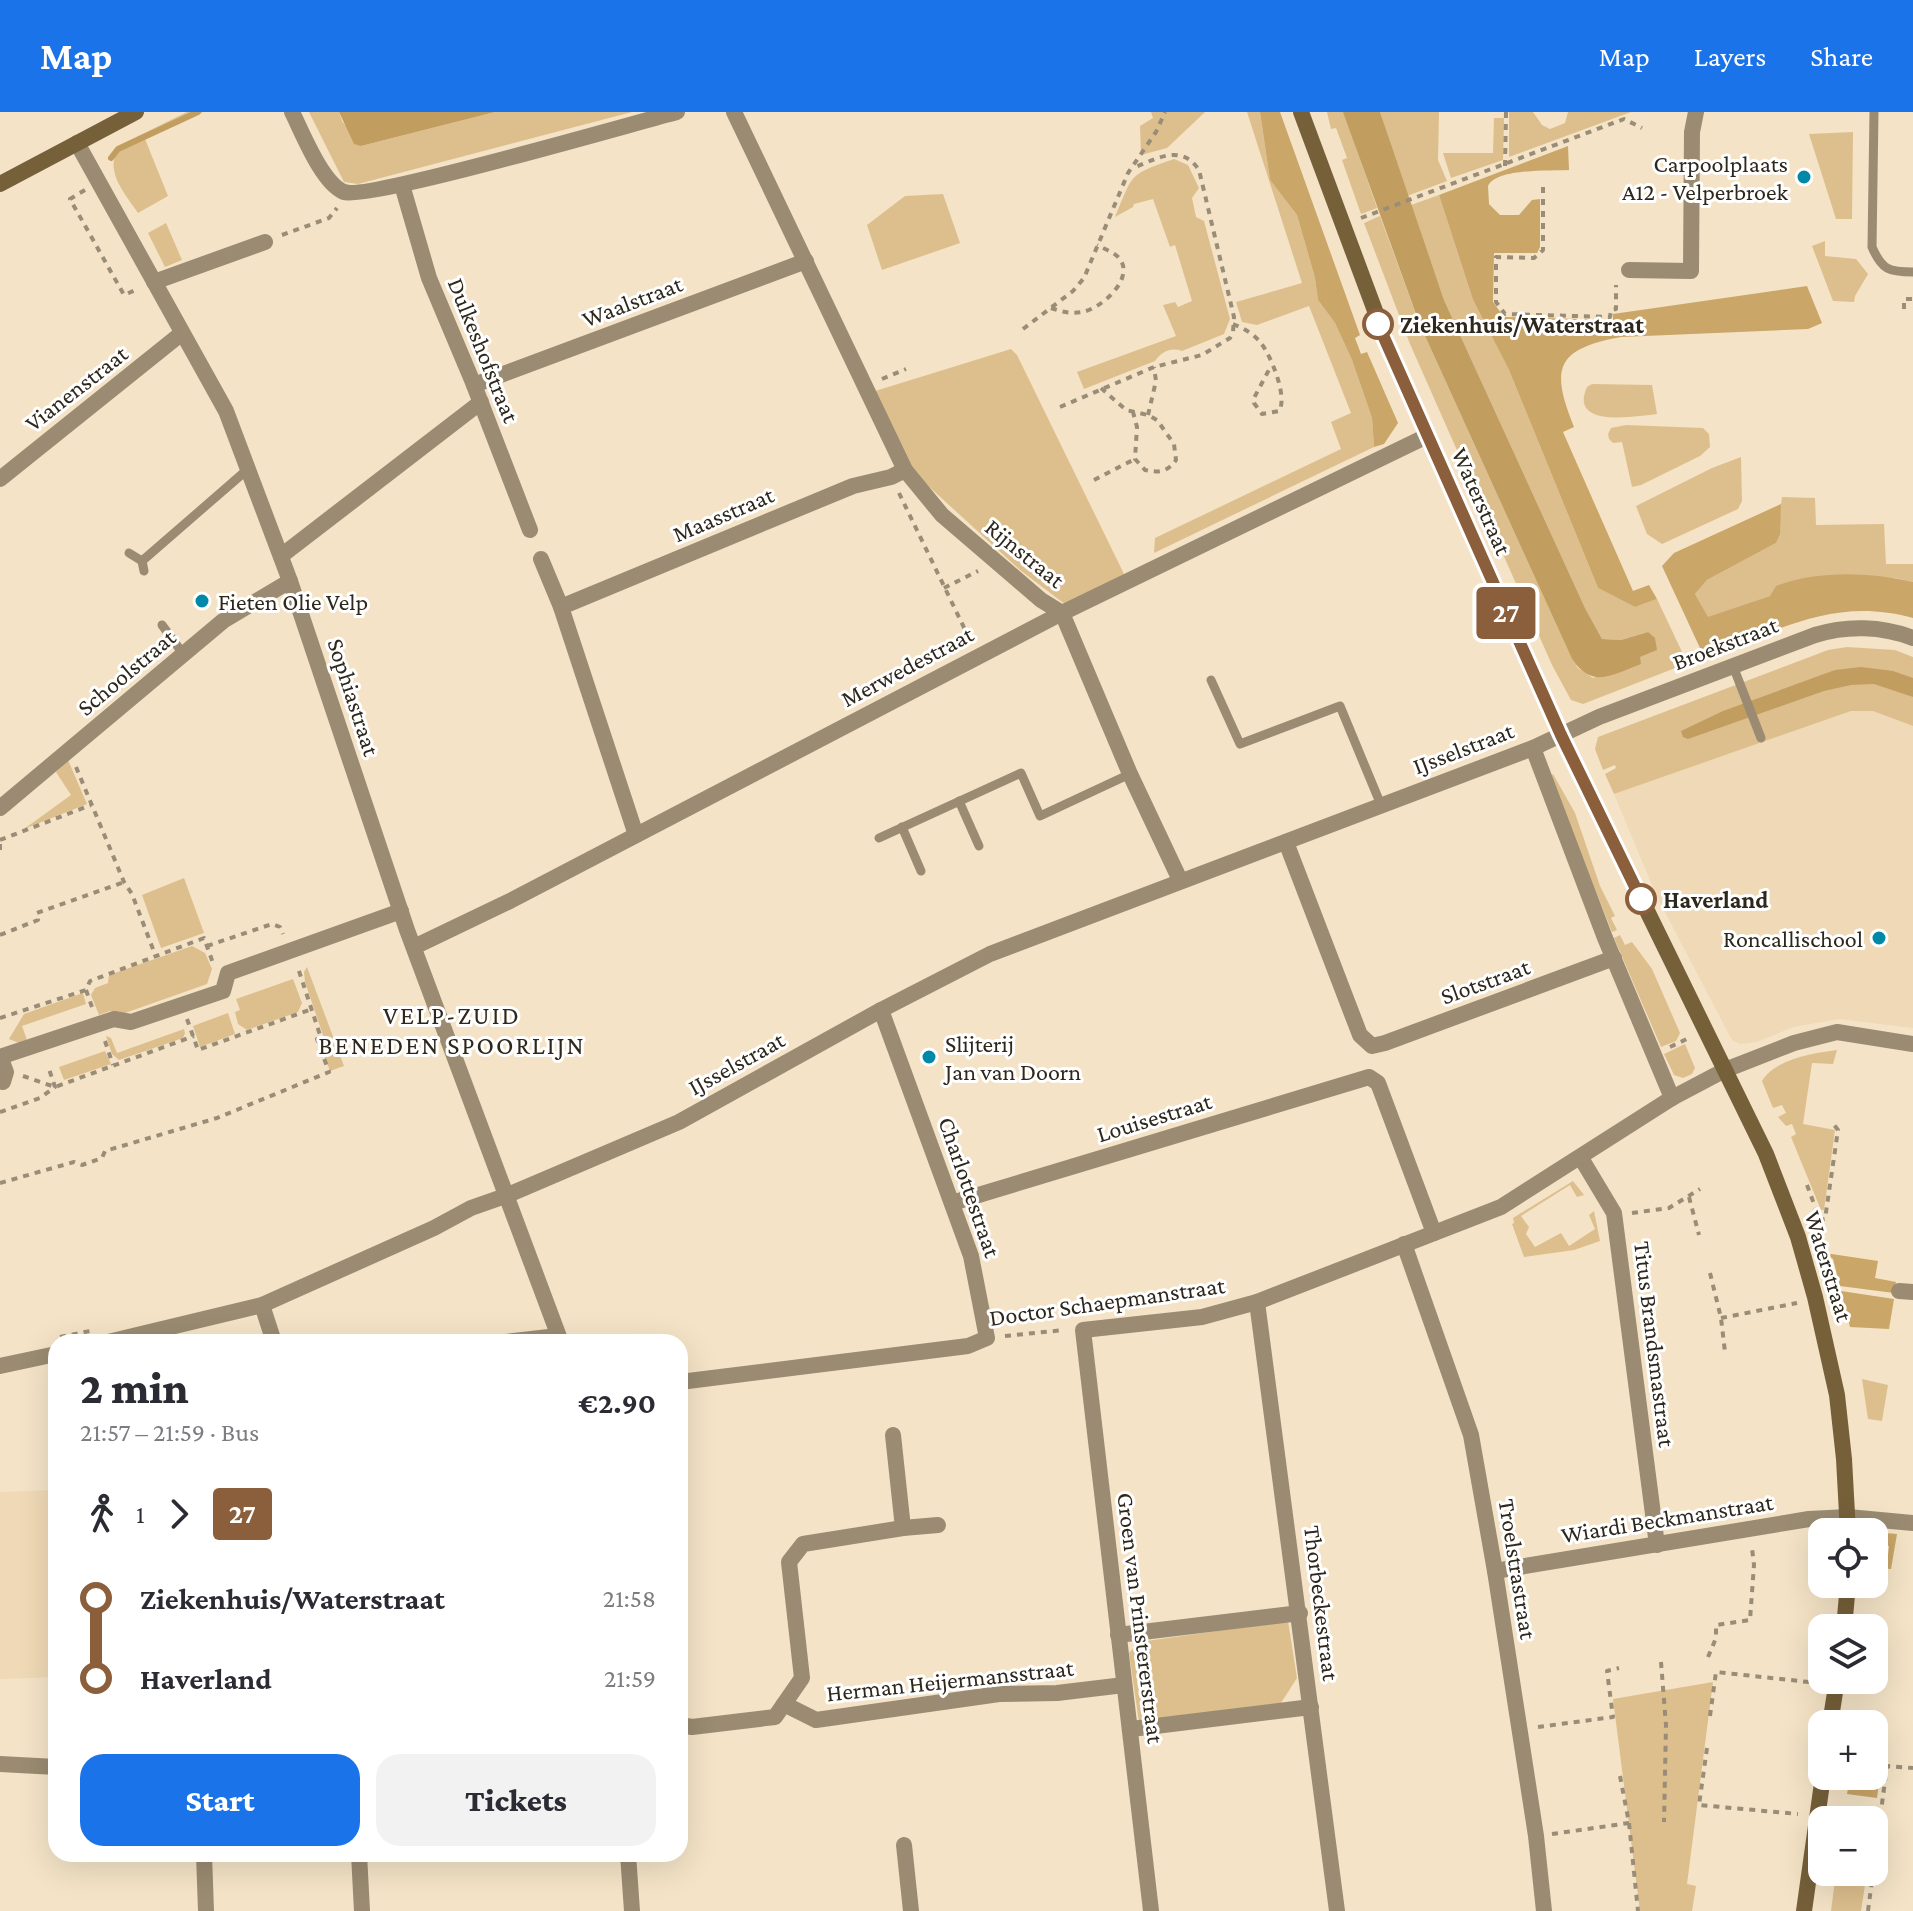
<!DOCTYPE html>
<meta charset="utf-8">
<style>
body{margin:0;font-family:"Crimson Pro",serif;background:#f2f2f3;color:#2b2b33;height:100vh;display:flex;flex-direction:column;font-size:30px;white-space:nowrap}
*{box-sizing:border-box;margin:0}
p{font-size:26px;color:#7c7c81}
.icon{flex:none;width:44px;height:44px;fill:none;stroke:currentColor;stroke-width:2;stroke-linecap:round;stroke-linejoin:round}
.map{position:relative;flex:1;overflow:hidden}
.drawer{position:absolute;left:48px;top:1222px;width:640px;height:528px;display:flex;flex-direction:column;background:#fff;border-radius:24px;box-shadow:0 8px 32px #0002}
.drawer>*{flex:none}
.badge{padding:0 16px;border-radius:6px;font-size:28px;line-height:52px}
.controls{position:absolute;left:1808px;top:1406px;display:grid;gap:16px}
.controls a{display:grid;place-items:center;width:80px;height:80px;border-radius:16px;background:#fff;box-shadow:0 8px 32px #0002;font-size:40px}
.map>.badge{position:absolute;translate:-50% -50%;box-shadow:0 0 0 4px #fff}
.legs{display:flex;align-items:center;gap:12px;height:88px;padding:0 32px;font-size:26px}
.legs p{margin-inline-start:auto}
.head{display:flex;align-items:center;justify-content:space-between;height:136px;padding:0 32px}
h1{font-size:44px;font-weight:800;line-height:60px}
.primary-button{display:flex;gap:16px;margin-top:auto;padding:16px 32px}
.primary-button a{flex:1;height:92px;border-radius:24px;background:#1a73e8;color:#fff;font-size:32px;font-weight:800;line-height:92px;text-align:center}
.primary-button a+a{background:#f2f2f3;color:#2b2b33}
ul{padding:0 32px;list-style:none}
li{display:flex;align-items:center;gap:28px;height:80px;font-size:30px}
li i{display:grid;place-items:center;width:12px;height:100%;margin:0 10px;background:currentColor}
li i::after{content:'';width:20px;height:20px;margin:-10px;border:6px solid;border-radius:50%;background:#fff}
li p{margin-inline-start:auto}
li:first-child i{background:linear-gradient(#0000 50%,currentColor 0)}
li:last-child i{background:linear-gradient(currentColor 50%,#0000 0)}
header{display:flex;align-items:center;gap:48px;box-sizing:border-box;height:112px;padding:0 40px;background:#1a73e8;color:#fff}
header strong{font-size:38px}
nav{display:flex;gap:44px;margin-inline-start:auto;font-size:28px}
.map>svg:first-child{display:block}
</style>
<header>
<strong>Map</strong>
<nav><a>Map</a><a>Layers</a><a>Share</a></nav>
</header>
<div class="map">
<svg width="1913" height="1799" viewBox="0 0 1913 1799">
<rect width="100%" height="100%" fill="#f4e3c6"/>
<!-- built -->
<g fill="#efd9b6">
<polygon points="1851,599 1873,599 1913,614 1913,916 1839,907 1793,915 1757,930 1740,932 1732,928 1657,785 1614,682"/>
<polygon points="56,1378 56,1565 0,1567 0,1380"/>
</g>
<!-- green -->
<g fill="#ddbf8e">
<path d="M187,0H203L145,27L168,84L138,101C124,80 101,56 122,32Z"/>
<polygon points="309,0 339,0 342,9 361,34 495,0 632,0 358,72 344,70"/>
<polygon points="1151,0 1205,0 1167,36 1141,43 1140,14 1153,6"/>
<polygon points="1247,0 1260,0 1270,68 1297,103 1315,166 1318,188 1335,211 1352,248 1372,306 1374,335 1154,441 1155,426 1341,337 1331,310 1351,301 1309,194 1257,213 1242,210 1236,190 1302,171"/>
<polygon points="1327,0 1344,0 1377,96 1361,102 1342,48 1347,46 1336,16 1331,17"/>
<polygon points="1380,0 1439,0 1438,48 1447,69 1407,84"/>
<polygon points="1509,0 1533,0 1542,13 1550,17 1565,11 1568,0 1631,0 1509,45"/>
<polygon points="1494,6 1504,6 1503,48 1451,66 1443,41 1493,41"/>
<polygon points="1853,20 1852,107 1836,107 1809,22"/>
<path d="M1174,47L1188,53L1199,76L1192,86L1196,105L1204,109L1230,207L1224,222L1182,239C1171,235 1161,240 1155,249L1084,277L1077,260L1176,224L1163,193L1175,190L1178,195L1192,189L1175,133L1170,135L1153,87L1134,92L1133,95L1115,105C1134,61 1128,63 1174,47Z"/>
<polygon points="943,82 960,131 882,158 867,113 905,84"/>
<polygon points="1439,83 1473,188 1509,258 1598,476 1635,495 1657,487 1683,542 1683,553 1583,592 1571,588 1552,553 1410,232 1364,111 1380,104 1420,213 1572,547 1578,556 1593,566 1643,543 1648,520 1621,528 1602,527 1585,496 1444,188 1411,93"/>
<polygon points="166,111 182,148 165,155 148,121"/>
<polygon points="1825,129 1825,144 1856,147 1868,162 1855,184 1854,190 1833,189 1812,134"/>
<polygon points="1011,237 1017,243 1124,462 1103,476 1066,493 1020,458 913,360 872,280"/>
<path d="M1592,272L1652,273L1657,302C1637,304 1568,317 1587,275Z"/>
<polygon points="1626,313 1703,316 1709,322 1710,335 1700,344 1641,373 1632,375 1622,330 1613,331 1609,327 1608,322 1611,316"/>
<polygon points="1741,345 1742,389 1738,397 1662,432 1647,422 1636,394 1712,356"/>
<polygon points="1782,385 1815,386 1816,413 1884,412 1886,452 1913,452 1913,470 1895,466 1770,484 1708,506 1695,482 1707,468 1776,431"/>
<polygon points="1847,535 1895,538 1913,545 1913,614 1873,599 1851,599 1614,682 1605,662 1616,656 1615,653 1603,658 1595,637 1598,625 1828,538"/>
<polygon points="68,648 87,692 24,717 71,683 56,660"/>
<polygon points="1553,662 1575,701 1600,774 1615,804 1611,806 1617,818 1612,820 1550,664"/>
<polygon points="184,766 204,821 161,836 142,783"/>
<polygon points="1620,823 1625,833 1632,830 1652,857 1680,921 1676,929 1661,935 1614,826"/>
<polygon points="192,834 205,841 212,857 207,872 125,901 117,902 110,899 99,903 91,883 95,876 108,871 109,863"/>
<polygon points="307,855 344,954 330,959 319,929 324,926 305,870 304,860"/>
<polygon points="293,867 302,891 298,900 247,918 238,912 235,900 240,898 236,887"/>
<polygon points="83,881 86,892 22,914 27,928 19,931 9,927 24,902"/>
<polygon points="228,901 235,922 200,935 193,914"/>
<polygon points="184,917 185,921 183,926 119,948 112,942 106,924 111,926 117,941"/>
<polygon points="1685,932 1695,956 1692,962 1683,966 1674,963 1664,942"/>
<path d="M1837,938L1833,952L1812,951L1803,1012L1835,1018L1824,1098H1821L1791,1025L1796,1022L1792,1012L1786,1014L1778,1005L1786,1001L1782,993L1773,996L1762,969C1775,947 1814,941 1837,938Z"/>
<polygon points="105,939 111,952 64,968 59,955"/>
<polygon points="1573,1069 1584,1083 1577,1085 1570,1073 1521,1104 1529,1115 1526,1122 1535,1135 1561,1121 1569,1134 1595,1117 1589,1103 1594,1099 1600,1129 1574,1138 1524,1145 1512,1112 1514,1111 1513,1106"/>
<polygon points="1862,1267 1888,1273 1882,1309 1868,1307"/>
<polygon points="1288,1509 1297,1566 1281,1591 1139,1610 1129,1541 1139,1530"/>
<polygon points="1713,1570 1687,1772 1696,1774 1692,1799 1640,1799 1613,1587"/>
<polygon points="1836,1760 1867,1760 1861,1799 1831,1799"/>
</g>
<!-- forest -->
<g fill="#caa668">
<polygon points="1260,0 1280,0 1360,223 1355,226 1361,242 1367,240 1398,311 1384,332 1374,335 1372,306 1352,248 1335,211 1318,188 1315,166 1297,103 1270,68"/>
<path d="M1568,34L1569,58C1550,59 1496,56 1488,74L1489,92L1500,103H1519L1532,88L1540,87V135L1537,141H1494L1493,190L1504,205L1613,208V202L1807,174L1822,211L1808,217L1621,225C1556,237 1550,256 1574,315L1563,320L1633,479L1649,473L1657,487L1635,495L1598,476L1509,258L1473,188L1439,83Z"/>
<path d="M1781,392L1780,422L1776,431L1707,468L1695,482L1708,505L1770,484L1776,474C1818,458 1870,460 1913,470V506C1833,484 1780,519 1707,544L1700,536L1662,454L1674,441Z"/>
<polygon points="1825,1141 1878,1149 1875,1166 1896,1170 1894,1181 1840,1174 1833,1147"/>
<polygon points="1841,1179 1894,1187 1889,1217 1850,1215"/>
<polygon points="1885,1421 1897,1422 1891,1457 1874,1456 1874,1438 1888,1443 1889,1434 1874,1435 1874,1424"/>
<polygon points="1874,1648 1882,1649 1877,1686 1847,1682 1850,1664 1874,1664"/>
</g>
<!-- water -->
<g fill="#c19e60">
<polygon points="339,0 495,0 361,34 354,32"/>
<path d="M1343,0H1380L1444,188L1585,496L1602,527L1621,528L1648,520L1655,526L1657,538L1640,545L1641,552C1613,562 1593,578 1572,547L1420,213Z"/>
<polygon points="1861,555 1893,559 1913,566 1913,585 1874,572 1851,573 1824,579 1688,627 1683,625 1681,619 1723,599 1835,558"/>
</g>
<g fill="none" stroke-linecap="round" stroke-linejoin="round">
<!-- stream -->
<polyline stroke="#c19e60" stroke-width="6" points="111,46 118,37 198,0"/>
<!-- path -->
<g stroke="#998d78" stroke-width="4" stroke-dasharray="6 6" stroke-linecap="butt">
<polyline points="1505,54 1506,0"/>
<polyline points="1543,75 1543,138 1534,146 1496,145 1496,190 1505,202 1610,205 1611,198 1616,197 1616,173"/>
<polyline points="85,78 70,87 124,183 138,177"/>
<polyline points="1361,106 1624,7 1642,16"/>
<polyline points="282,123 329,106 337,96"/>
<path d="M1051,196C1062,200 1071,202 1082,200C1101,197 1136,166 1119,146C1114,140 1104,137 1097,133"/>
<polyline points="1904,197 1904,187 1913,187"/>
<path d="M1233,212C1243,216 1254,222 1261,231C1271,244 1288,285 1279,299L1262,302L1254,291V286L1271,254"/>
<polyline points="1023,217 1073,179 1084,166 1128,61 1156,20 1165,0"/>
<polyline points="882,267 906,257"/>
<path d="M1101,276L1126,298L1148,303L1157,308L1174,332L1176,348C1168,360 1158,361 1145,358L1135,347L1137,315L1133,300"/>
<path d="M1060,295L1154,255L1202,243L1230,226L1233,220L1234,205L1199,58C1181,31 1156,47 1133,56"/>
<polyline points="1148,303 1156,269 1154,255"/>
<polyline points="1094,368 1135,347"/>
<polyline points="899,381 970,528"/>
<polyline points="944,476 978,459"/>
<polyline points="76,655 124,770 132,782 156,845"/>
<polyline points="0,728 91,693"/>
<polyline points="0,732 0,738"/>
<polyline points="0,823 38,808 37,801 124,770"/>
<polyline points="207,834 272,812 280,815 283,822"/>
<polyline points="92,895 86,878 90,869 204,826 213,851"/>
<polyline points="0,906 86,878"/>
<polyline points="187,907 198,938 312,897"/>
<polyline points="105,929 113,953"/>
<polyline points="1670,935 1691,925"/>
<polyline points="23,964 55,975 194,924"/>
<polyline points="0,1000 40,986 55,975 49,957"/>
<polyline points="0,1071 74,1050 82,1053 102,1046 105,1039 217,1006 329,960 317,927 321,926 298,856"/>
<polyline points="1807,1073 1820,1108 1825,1107 1838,1018 1832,1010"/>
<polyline points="1689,1085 1699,1123"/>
<polyline points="1632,1101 1669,1096 1700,1077"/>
<polyline points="1710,1161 1721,1206 1725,1240"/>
<polyline points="1721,1206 1797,1191"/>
<polyline points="1005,1224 1064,1218"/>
<polyline points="60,1225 95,1218"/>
<polyline points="1708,1545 1716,1526 1716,1513 1750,1508 1754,1453 1752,1436"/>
<polyline points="1661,1550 1666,1613 1664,1710"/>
<polyline points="1710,1604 1716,1560 1818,1571"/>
<polyline points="1538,1615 1613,1605 1607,1559 1619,1556"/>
<polyline points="1707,1636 1699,1693 1798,1702"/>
<polyline points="1620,1664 1629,1711 1638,1799"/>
<polyline points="1552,1722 1629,1711"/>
<polyline points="1874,1752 1887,1654 1913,1656"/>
<polyline points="1868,1799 1873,1760"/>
</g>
<!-- lane -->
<g stroke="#9a8b72" stroke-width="9">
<path d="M1874,0L1872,135C1882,158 1889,160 1913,160"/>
<polyline points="129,441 142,449"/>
<polyline points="144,459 142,449 248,357"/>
<polyline points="162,513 184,543"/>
<polyline points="1733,554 1761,626"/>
<polyline points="1211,568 1240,632 1340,594 1381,693"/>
<polyline points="959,689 979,734"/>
<polyline points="902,715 921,759"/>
<polyline points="879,726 1021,661 1040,704 1130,662"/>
</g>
<!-- street -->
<g stroke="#9a8b72" stroke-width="16">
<path d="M292,0C303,22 322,71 344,80C366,89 634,11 677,0"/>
<polyline points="734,0 905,358 942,403 1041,488 1062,501 1130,662 1180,768"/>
<polyline points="77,31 226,299 290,469 407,818 561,1230"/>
<polyline points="402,73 429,166 474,273 530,418"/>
<polyline points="1629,158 1691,159 1692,20 1696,0"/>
<polyline points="154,170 265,130"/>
<polyline points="474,273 806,149"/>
<polyline points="0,367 182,221"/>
<polyline points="281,444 481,290"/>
<polyline points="541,447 561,495 636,723"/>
<polyline points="561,495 853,374 891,365 905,358"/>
<polyline points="1533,636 1605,826 1672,986"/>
<polyline points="0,696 223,509 290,469"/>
<polyline points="1286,730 1360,923 1372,934 1385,931 1614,846"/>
<polyline points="414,835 510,789 1062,501 1427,324"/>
<polyline points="0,945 114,907 131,910 223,879 228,861 401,799"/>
<polyline points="1,947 6,960 3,970"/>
<polyline points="1581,1046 1614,1101 1657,1433"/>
<polyline points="952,1091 1369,965 1378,971 1434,1121"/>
<polyline points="1404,1132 1471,1323 1495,1459 1536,1724 1544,1799"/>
<polyline points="1899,1179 1913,1180"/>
<polyline points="1257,1190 1337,1799"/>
<polyline points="262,1193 274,1230"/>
<path d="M108,1230L262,1193L434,1116L471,1096L508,1083L679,1010L881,898L990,842L1533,636L1599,605L1815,523C1847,513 1882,514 1913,526"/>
<polyline points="505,1230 558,1224"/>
<polyline points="0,1254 56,1242"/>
<polyline points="680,1270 968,1234 987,1226 971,1144 881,898"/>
<polyline points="903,1416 938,1413"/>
<polyline points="1495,1459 1809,1407 1848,1405 1913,1411"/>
<polyline points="1118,1523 1300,1501"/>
<polyline points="784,1592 816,1608 999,1582 1057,1581 1124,1573"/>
<polyline points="680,1613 692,1615 775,1605 802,1566 789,1450 803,1432 903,1416 893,1323"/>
<polyline points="1131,1617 1311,1595"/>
<polyline points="0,1652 56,1655"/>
<polyline points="904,1733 911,1799"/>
<polyline points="204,1742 206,1799"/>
<polyline points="359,1742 362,1799"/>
<polyline points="628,1742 632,1799"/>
<polyline points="1151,1799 1083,1218 1202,1205 1257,1190 1501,1095 1672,986 1725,958 1794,931 1837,920 1913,932"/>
</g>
<!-- secondary -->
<g stroke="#76603a" stroke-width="16">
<polyline points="1301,0 1393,247 1561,623 1766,1042 1798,1125 1815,1185 1837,1283 1844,1347 1848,1420"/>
<polyline points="0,72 136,0"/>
<polyline points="1844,1516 1848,1472"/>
<polyline points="1830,1612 1837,1568"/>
<polyline points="1804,1799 1823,1664"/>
</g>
</g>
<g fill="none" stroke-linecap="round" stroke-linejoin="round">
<defs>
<polyline id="line-1" points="1378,212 1561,623 1641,787"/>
</defs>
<!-- line-1 casing -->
<use href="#line-1" stroke="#fff" stroke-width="18"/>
<!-- line-1 -->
<use href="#line-1" stroke="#8b5e3c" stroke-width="12"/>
</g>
<!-- markers -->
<g fill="#0088a8" stroke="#fff" stroke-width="3">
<circle cx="1804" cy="65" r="8"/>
<circle cx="202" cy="489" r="8"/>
<circle cx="1879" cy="826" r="8"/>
<circle cx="929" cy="945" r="8"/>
</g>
<g fill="#fff" stroke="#8b5e3c" stroke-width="4">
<circle cx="1378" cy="212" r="14"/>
<circle cx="1641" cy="787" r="14"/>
</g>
<g text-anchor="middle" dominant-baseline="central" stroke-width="6" stroke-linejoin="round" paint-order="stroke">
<!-- poi labels -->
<g font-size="24" fill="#2d271c" stroke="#fff" text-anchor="end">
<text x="1788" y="51">Carpoolplaats<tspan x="1788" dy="28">A12 - Velperbroek</tspan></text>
<text x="218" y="489" text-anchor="start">Fieten Olie Velp</text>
<text x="1863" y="826">Roncallischool</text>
<text x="945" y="931" text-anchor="start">Slijterij<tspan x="945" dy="28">Jan van Doorn</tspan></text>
</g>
<!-- street labels -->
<g font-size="24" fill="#2d271c" stroke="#fff">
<text transform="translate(632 189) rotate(-21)">Waalstraat</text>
<text transform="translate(484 238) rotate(68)">Dulkeshofstraat</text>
<text transform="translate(76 276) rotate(-38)">Vianenstraat</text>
<text transform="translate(1482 389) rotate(66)">Waterstraat</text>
<text transform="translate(723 402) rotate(-23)">Maasstraat</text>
<text transform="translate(1025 441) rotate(39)">Rijnstraat</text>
<text transform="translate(1725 531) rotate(-21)">Broekstraat</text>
<text transform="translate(907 554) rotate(-28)">Merwedestraat</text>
<text transform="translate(126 560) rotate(-40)">Schoolstraat</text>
<text transform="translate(354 585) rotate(72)">Sophiastraat</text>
<text transform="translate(1463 636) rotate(-21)">IJsselstraat</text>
<text transform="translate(1485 869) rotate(-20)">Slotstraat</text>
<text transform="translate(736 951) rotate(-29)">IJsselstraat</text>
<text transform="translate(1154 1005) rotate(-17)">Louisestraat</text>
<text transform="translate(970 1075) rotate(71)">Charlottestraat</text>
<text transform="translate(1829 1154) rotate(73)">Waterstraat</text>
<text transform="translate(1107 1189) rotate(-8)">Doctor Schaepmanstraat</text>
<text transform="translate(1655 1232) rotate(83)">Titus Brandsmastraat</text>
<text transform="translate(1667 1406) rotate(-9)">Wiardi Beckmanstraat</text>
<text transform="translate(1518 1457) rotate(81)">Troelstrastraat</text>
<text transform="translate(1322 1491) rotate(83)">Thorbeckestraat</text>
<text transform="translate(1141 1506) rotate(83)">Groen van Prinstererstraat</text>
<text transform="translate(950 1568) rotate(-6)">Herman Heijermansstraat</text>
</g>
<!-- stop labels -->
<g font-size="24" font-weight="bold" fill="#2d271c" stroke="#fff" text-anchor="start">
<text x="1400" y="212">Ziekenhuis/Waterstraat</text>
<text x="1663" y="787">Haverland</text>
</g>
<!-- neighbourhood labels -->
<g font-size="26" letter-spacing="2" fill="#2d271c" stroke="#fff">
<text x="452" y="903">VELP-ZUID<tspan x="452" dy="30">BENEDEN SPOORLIJN</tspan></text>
</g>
</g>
</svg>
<div class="controls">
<a><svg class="icon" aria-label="locate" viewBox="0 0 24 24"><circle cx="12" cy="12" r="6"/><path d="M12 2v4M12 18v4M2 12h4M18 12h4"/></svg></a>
<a><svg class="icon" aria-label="layers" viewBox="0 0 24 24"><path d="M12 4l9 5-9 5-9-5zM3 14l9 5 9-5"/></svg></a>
<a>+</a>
<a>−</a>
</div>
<b class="badge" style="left:1506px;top:501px;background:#8b5e3c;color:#fff">27</b>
<section class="drawer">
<div class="head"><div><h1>2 min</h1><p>21:57 – 21:59 · Bus</p></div><b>€2.90</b></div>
<div class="legs"><svg class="icon" aria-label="walk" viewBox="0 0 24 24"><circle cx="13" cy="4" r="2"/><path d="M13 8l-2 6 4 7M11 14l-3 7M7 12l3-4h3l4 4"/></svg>1<svg class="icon" aria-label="forward" viewBox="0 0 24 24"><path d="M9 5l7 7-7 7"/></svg><b class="badge" style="background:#8b5e3c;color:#fff">27</b></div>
<ul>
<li><i style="color:#8b5e3c"></i><b>Ziekenhuis/Waterstraat</b><p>21:58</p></li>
<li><i style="color:#8b5e3c"></i><b>Haverland</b><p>21:59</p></li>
</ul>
<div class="primary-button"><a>Start</a><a>Tickets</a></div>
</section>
</div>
